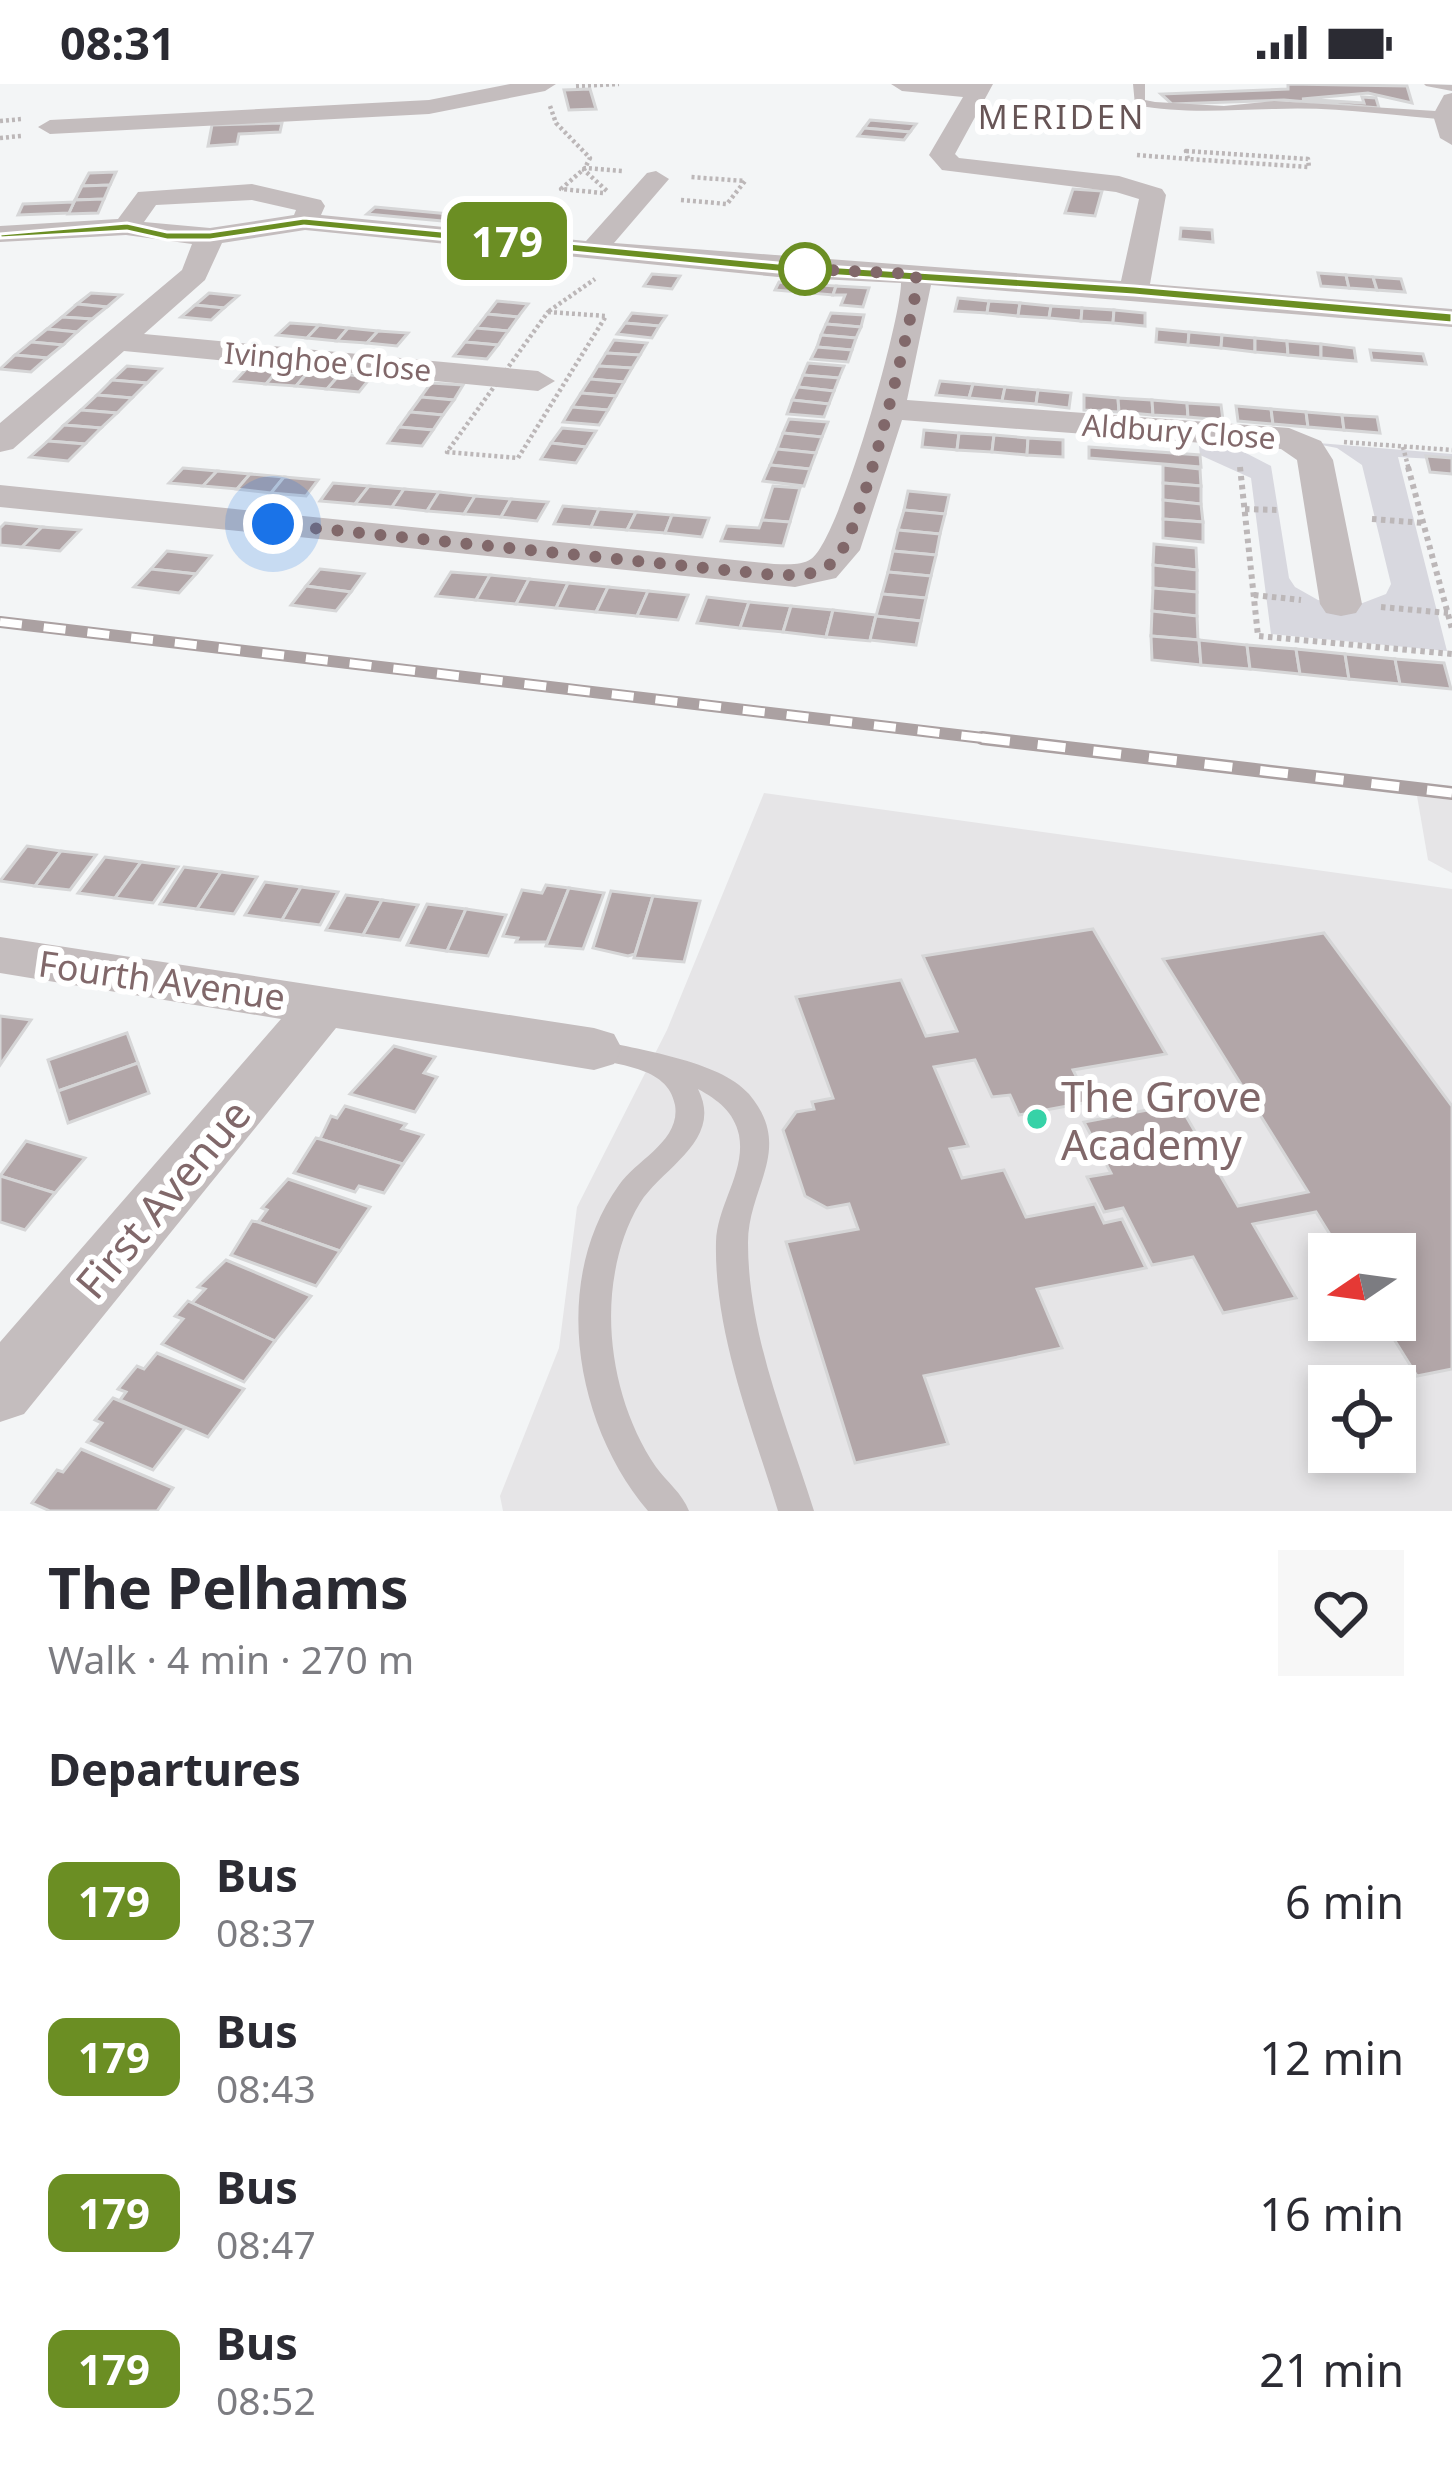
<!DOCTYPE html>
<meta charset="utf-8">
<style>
body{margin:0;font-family:"Noto Sans",sans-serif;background:#f7f7f7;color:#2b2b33;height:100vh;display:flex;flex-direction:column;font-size:45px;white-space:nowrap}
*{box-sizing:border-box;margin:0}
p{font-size:39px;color:#7c7c81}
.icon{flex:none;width:66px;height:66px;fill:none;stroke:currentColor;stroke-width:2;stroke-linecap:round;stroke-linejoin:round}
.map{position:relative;height:1427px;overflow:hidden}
.details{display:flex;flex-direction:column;background:#fff;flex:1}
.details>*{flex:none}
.badge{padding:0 24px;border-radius:18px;font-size:42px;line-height:78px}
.needle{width:78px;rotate:257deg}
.tools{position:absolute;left:1308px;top:1149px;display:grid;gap:24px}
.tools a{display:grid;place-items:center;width:108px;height:108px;border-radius:0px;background:#fff;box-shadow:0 6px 18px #0003;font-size:60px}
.you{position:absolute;width:60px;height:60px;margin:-30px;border:9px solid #fff;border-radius:50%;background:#1a73e8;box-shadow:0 0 0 18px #1a73e833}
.map>.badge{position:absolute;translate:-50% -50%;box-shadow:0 0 0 6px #fff}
h2{padding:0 48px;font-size:45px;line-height:108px}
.round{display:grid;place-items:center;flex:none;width:126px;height:126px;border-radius:0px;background:#f7f7f7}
.overview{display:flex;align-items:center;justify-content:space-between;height:204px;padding:0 48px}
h1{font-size:57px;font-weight:700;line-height:90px}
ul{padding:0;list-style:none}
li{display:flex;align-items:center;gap:36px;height:156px;padding:0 48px}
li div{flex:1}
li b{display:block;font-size:45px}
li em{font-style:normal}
li .badge{min-width:132px;font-weight:700;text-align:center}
.status{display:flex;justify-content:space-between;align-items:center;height:84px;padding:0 60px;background:#fff;direction:ltr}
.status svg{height:33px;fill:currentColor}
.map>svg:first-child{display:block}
</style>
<div class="status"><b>08:31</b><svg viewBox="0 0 49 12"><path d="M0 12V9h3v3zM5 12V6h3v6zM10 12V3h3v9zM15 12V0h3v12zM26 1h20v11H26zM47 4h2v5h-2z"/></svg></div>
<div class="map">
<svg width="1452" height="1427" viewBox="0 0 1452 1427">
<rect width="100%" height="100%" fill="#f3f5f6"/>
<!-- built -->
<g fill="#e6e5e7" fill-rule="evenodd">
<path d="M764,709L1452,805V1427H503L500,1412L559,1264L577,1123L667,946ZM1329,1170H1395V1236H1329ZM1329,1302H1395V1368H1329Z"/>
<polygon points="1417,712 1452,716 1452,789 1428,776"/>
</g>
<!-- green -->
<polygon fill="#d8d8df" points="1306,358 1452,370 1452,376 1398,373 1447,567 1271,550 1251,394 1200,371 1199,362 1240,366 1271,382 1289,494 1295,503 1318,516 1341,520 1360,520 1386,510 1391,500 1362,381 1337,364"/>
<!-- building -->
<g fill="#b2a6a8" stroke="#d6d6d7" stroke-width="3">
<polygon points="1288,0 1407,2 1412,19 1368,9 1302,15 1364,19 1362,13 1376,14 1379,24 1284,16 1172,20 1161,10 1288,5"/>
<polygon points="590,5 596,25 569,26 564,6"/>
<polygon points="870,36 916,40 910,48 864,44"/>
<polygon points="282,39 280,48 239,50 237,60 208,62 212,41"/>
<polygon points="864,44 910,48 904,56 858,52"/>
<polygon points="116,88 110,101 82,102 89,89"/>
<polygon points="110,101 104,115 75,116 82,102"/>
<polygon points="1073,105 1102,107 1095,132 1065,129"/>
<polygon points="104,115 98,129 68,130 75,116"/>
<polygon points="74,118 69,129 18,131 23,120"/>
<polygon points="375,123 460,131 453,138 367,130"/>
<polygon points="1181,144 1212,146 1213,158 1180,155"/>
<polygon points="1318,189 1346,191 1349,204 1321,202"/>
<polygon points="652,190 680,192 672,205 644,202"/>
<polygon points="1346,191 1373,193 1377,206 1349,204"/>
<polygon points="1373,193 1401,195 1405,208 1377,206"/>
<polygon points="779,198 836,202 833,211 775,206"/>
<polygon points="836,202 869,204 863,223 841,221 845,211 833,211"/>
<polygon points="91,209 121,211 107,223 77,220"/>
<polygon points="209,209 238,212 224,224 195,221"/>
<polygon points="958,214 989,217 987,229 955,227"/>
<polygon points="497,217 528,220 518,233 487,230"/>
<polygon points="989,217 1020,219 1018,232 987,229"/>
<polygon points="1020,219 1051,222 1049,234 1018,232"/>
<polygon points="77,220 107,223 92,235 62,233"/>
<polygon points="195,221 224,224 211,236 181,233"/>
<polygon points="1051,222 1082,224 1081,237 1049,234"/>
<polygon points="1082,224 1114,226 1113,239 1081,237"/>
<polygon points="1114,226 1145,229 1145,242 1113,239"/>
<polygon points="632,229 666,232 659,242 625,239"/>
<polygon points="831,229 864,231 861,243 826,240"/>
<polygon points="487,230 518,233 508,247 476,244"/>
<polygon points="62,233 92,235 77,248 47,245"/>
<polygon points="290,239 319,241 307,254 277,251"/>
<polygon points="625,239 659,242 652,254 617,250"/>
<polygon points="826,240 861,243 856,254 821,251"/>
<polygon points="319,241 348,244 337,257 307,254"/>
<polygon points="348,244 378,247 367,259 337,257"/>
<polygon points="476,244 508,247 498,261 465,258"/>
<polygon points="47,245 77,248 63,261 31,258"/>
<polygon points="1157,245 1189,248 1188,261 1156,258"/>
<polygon points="378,247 408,249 397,262 367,259"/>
<polygon points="1189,248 1222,251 1221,264 1188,261"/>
<polygon points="821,251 856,254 852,266 817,263"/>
<polygon points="1222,251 1255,254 1255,268 1221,264"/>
<polygon points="1255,254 1287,257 1288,271 1255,268"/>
<polygon points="614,256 647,259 640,271 606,269"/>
<polygon points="1287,257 1321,260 1321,274 1288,271"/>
<polygon points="31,258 63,261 47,274 15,271"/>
<polygon points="465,258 498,261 487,275 454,272"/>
<polygon points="1321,260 1354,264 1356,277 1321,274"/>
<polygon points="817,263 852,266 848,278 811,275"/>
<polygon points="1370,266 1423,270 1426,280 1372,276"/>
<polygon points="606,269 640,271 632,284 598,282"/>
<polygon points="15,271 47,274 31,288 0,285"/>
<polygon points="808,279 844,282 839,294 803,291"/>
<polygon points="127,282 161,285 147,299 112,296"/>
<polygon points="249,282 279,285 266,300 235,297"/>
<polygon points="598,282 632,284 624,298 590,295"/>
<polygon points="279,285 309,287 296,302 266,300"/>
<polygon points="309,287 340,290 327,305 296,302"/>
<polygon points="340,290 371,293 359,308 327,305"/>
<polygon points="803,291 839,294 834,307 798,303"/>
<polygon points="590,295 624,298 616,312 581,309"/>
<polygon points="112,296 147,299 132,314 97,311"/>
<polygon points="940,297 973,300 969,314 936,311"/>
<polygon points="431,299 463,301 454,316 421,313"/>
<polygon points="973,300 1005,303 1002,317 969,314"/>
<polygon points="798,303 834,307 829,320 792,316"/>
<polygon points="1005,303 1038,306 1036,320 1002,317"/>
<polygon points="1038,306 1071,309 1069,324 1036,320"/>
<polygon points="581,309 616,312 608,326 572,323"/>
<polygon points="97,311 132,314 117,329 81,326"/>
<polygon points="1084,311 1118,314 1119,328 1084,326"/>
<polygon points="421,313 454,316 443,331 410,328"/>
<polygon points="1118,314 1152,316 1153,331 1119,328"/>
<polygon points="792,316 829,320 824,333 787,330"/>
<polygon points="1152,316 1187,319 1188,333 1153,331"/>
<polygon points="1187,319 1221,321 1223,336 1188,333"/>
<polygon points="1236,322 1271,325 1273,340 1238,337"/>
<polygon points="572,323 608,326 599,341 563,338"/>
<polygon points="1271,325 1306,328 1308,343 1273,340"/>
<polygon points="81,326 117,329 101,344 64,341"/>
<polygon points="410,328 443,331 433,346 399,343"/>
<polygon points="1306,328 1342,331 1344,346 1308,343"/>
<polygon points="1342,331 1377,333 1380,349 1344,346"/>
<polygon points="789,335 828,338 822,353 783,349"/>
<polygon points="64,341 101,344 85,360 48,357"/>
<polygon points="399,343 433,346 422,362 388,359"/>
<polygon points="562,344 596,347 586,363 551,359"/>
<polygon points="924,346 959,349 957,366 922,363"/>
<polygon points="783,349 822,353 816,369 777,365"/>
<polygon points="959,349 994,351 992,368 957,366"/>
<polygon points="994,351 1028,354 1027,371 992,368"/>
<polygon points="1028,354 1063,356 1063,373 1027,371"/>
<polygon points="48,357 85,360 68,377 30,373"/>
<polygon points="551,359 586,363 576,379 541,375"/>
<polygon points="1089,363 1200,371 1201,383 1089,374"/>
<polygon points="777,365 816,369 810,385 770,381"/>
<polygon points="1426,372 1452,374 1452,390 1430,388"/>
<polygon points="770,381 810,385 804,402 763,397"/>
<polygon points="1163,381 1200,385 1201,402 1163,399"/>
<polygon points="183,384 217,387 203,402 169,399"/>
<polygon points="217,387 250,390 237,405 203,402"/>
<polygon points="250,390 284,393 271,409 237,405"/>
<polygon points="284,393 318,396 306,412 271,409"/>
<polygon points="333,399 369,402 355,420 320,417"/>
<polygon points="1163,399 1201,402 1201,420 1163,416"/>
<polygon points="369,402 404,405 392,423 355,420"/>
<polygon points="773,402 800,404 790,438 762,436"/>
<polygon points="404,405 439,408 427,427 392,423"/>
<polygon points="908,407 949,411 945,430 904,426"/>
<polygon points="439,408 475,412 464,430 427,427"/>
<polygon points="475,412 511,415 501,433 464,430"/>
<polygon points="511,415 548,418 537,437 501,433"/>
<polygon points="1163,416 1201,420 1203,438 1163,435"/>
<polygon points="563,422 599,425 591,443 554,440"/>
<polygon points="599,425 636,428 627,446 591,443"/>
<polygon points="904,426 945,430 940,450 898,446"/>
<polygon points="636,428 672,431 665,449 627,446"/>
<polygon points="672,431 709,434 702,453 665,449"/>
<polygon points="1163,435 1203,438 1203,458 1163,454"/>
<polygon points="762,436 790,438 783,462 721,457 727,442 759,444"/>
<polygon points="5,439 42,443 22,463 0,461 0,444"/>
<polygon points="42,443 80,446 60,467 22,463"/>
<polygon points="898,446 940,450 936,471 893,467"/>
<polygon points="1154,460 1196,464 1197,486 1153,481"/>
<polygon points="167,467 211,472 196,490 151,485"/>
<polygon points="893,467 936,471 931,492 888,488"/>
<polygon points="1153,481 1197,486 1197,508 1153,504"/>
<polygon points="151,485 196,490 179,509 134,503"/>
<polygon points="320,485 364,490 351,508 306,502"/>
<polygon points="451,488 490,491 476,516 436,512"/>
<polygon points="888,488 931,492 926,514 882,510"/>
<polygon points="490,491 529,495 516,520 476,516"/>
<polygon points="529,495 568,499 556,524 516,520"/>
<polygon points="568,499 608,503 596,528 556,524"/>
<polygon points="306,502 351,508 336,527 291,521"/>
<polygon points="608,503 648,507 637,532 596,528"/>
<polygon points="1153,504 1197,508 1197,532 1152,527"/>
<polygon points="648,507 688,511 678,536 637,532"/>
<polygon points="882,510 926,514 921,537 876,532"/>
<polygon points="707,513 749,518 740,544 697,539"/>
<polygon points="749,518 791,522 783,548 740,544"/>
<polygon points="791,522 833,526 826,553 783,548"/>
<polygon points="833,526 876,531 870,557 826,553"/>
<polygon points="1152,527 1197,532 1198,556 1151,552"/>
<polygon points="876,532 921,537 916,561 870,556"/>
<polygon points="1151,552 1199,556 1201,581 1152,576"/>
<polygon points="1199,556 1247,561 1250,585 1201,581"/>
<polygon points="1247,561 1296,565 1300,590 1250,585"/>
<polygon points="1296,565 1345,570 1349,595 1300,590"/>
<polygon points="1345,570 1395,575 1400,600 1349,595"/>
<polygon points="1395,575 1444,579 1451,605 1400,600"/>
<polygon points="27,762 61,767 35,802 0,797"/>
<polygon points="61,767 96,771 70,806 35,802"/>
<polygon points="105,773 141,778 115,814 78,809"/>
<polygon points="141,778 178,783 153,819 115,814"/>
<polygon points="184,783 221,788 197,825 160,820"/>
<polygon points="221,788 257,793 234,830 197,825"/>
<polygon points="265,798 301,803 282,836 245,831"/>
<polygon points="546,801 569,804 547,858 516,858 518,854 503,852 522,806 542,809"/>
<polygon points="301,803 338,808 320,841 282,836"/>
<polygon points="569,804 604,809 583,865 546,862"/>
<polygon points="611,807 653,812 635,870 628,872 593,864"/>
<polygon points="346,811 382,816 363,851 326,846"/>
<polygon points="653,812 700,817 684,878 634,874"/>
<polygon points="382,816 418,821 400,856 363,851"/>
<polygon points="427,820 466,825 447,867 407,861"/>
<polygon points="466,825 506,831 488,872 447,867"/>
<polygon points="1093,845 1166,970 1073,986 1089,1018 1019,1031 1010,1011 992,1013 975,976 934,983 968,1062 950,1065 962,1094 1004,1086 1026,1133 1095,1120 1104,1139 1122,1135 1146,1184 1037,1205 1062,1264 924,1292 948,1360 855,1379 786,1158 858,1145 849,1120 827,1124 805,1112 783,1046 796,1028 814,1025 812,1018 833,1014 796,913 901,896 926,952 957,947 923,872"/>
<polygon points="1324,849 1452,1022 1452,1285 1417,1292 1382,1236 1395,1236 1395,1170 1342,1170 1316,1128 1253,1140 1296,1214 1223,1229 1193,1173 1152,1181 1123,1124 1104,1128 1087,1093 1111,1089 1084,1038 1179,1020 1238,1122 1308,1108 1163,875"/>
<polygon points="0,932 31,936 0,981"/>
<polygon points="127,949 138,979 58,1007 48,976"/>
<polygon points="394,962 435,973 424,989 437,993 415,1028 350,1010"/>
<polygon points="138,979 149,1009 68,1039 58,1007"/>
<polygon points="345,1022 406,1040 402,1045 423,1051 403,1080 320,1055 331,1032 337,1034"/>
<polygon points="316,1054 320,1055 403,1080 384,1109 359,1102 355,1108 294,1089"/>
<polygon points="26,1057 85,1074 55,1109 0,1092"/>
<polygon points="0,1092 55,1109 25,1146 0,1138"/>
<polygon points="288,1095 370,1123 340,1167 258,1138 267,1126 262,1124"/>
<polygon points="252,1137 258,1138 340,1167 316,1202 231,1171"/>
<polygon points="226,1176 311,1212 275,1257 192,1219 205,1205 198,1203"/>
<polygon points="188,1217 275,1257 244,1298 162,1260 183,1235 175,1232"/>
<polygon points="157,1269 244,1305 208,1353 120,1316 126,1308 118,1305 137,1282 144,1285"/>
<polygon points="113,1314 185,1344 153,1386 87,1358 102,1339 95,1336"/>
<polygon points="81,1365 173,1404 157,1427 50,1427 32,1419 57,1386 63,1388"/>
</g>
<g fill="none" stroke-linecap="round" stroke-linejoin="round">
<!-- path-far1 -->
<g stroke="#bcb7b8" stroke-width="4.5" stroke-dasharray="3 3" stroke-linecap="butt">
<polyline points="576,2 619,0"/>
<polyline points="550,22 556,39 590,74 584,86 607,107"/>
<polyline points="0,37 22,35"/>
<polyline points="0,54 21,52"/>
<polygon points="1186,67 1308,75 1309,83 1188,75"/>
<polyline points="1137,71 1188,75"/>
<polyline points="603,109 561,105 585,84 622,87"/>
<polyline points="681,116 727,120 745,97 690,93"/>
<polyline points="549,227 595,195"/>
<polygon points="548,228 606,232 518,374 447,368"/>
<polyline points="1344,358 1452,366"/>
<polyline points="1403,363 1409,386"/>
</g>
<!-- path -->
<g stroke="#bcb7b8" stroke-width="6" stroke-dasharray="4.5 4.5" stroke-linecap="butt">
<polyline points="1240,383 1258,552 1452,570"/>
<polyline points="1408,383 1452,545"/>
<polyline points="1245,425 1278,426"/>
<polyline points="1372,435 1424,439"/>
<polyline points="1254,511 1301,516"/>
<polyline points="1381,523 1448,529"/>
</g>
<!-- lane -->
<g fill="#c4bdbe" fill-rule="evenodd">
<path d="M1133,0H1145V16L1155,18L1224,22L1274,17L1452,28V36C1394,32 1333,22 1275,25C1227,26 1182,30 1135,21Z"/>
<polygon points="1424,0 1452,1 1452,7 1426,2"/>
<path d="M594,955C637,966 719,976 749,1010C795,1065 748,1102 748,1159C748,1251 787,1341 814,1427H778C752,1341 714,1250 716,1158C717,1121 746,1088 739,1051C734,1028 718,1016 698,1005C724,1056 663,1083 640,1119C627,1140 619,1165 615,1188C603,1253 619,1329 656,1383C667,1398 682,1409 689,1427H648C575,1341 550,1197 619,1101C636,1076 681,1057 675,1021C668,981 615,982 584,972L580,965L584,958Z"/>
</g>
<!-- street -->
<g fill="#c4bdbe" fill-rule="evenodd">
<polygon points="510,0 556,0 545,7 429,30 50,50 38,43 50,36 429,16"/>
<path d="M891,0H993L955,70L959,74L1119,92L1162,105L1166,111L1150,200L1452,225V243L931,201L907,316L1289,344L1321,357L1333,376L1362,520L1356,529L1341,532L1326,529L1320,520L1297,376L1281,365L902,336L860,466L836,494L795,503L0,423V401L774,480C786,480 801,482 811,475C839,457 901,237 901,199L778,193L305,146L222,159L205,196L144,250L538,287L555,297L538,307L124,267L13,365L0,368V339L182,186L192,160L126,151L0,158V142L118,135L138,108L252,100L321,116L325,122L321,131L586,157L647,89L656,87L669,95L614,159L1121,197L1139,115L1116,108L942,86L929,71L963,13L902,7ZM252,116L296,126L294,131L210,144L144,138L156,121Z"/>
<polygon points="1452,9 1452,61 1440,54 1433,31 1444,11"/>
<polygon points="0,853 594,944 614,950 622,965 614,980 594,986 336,944 24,1330 0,1338 0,1258 281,935 0,889"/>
</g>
<defs>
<polyline id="rail-far1" points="0,538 1008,657"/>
<polyline id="rail" points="982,654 1452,709"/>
</defs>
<!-- rail-far1 casing -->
<use href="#rail-far1" stroke="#aba1a2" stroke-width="12"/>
<!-- rail casing -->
<use href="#rail" stroke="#aba1a2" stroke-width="14"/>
<!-- rail-far1 -->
<use href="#rail-far1" stroke="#fff" stroke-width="8" stroke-dasharray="22" stroke-linecap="butt"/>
<!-- rail -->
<use href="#rail" stroke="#fff" stroke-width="9" stroke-dasharray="28" stroke-linecap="butt"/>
</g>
<!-- line -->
<polygon fill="#6b8e23" stroke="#fff" stroke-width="3" points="304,134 778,179 1134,202 1452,229 1452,239 1134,211 778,188 304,142 210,156 167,156 127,147 0,154 0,150 127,139 167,148 210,148"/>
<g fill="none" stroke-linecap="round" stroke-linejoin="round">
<!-- walk -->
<path stroke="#81686a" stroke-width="12" stroke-dasharray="0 21.6" d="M273,440L774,491C797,491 818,493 835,476C862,450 906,254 916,208V190L805,185"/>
</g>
<!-- markers -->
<circle fill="#fff" stroke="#6b8e23" stroke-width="6" cx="805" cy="185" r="24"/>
<circle fill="#37d2a7" stroke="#fff" stroke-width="4.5" cx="1037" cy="1035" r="12"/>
<g text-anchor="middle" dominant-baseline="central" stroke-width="12" stroke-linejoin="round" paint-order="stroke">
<!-- far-street labels -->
<g font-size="30" fill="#81686a" stroke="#fff">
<text transform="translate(328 277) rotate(5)">Ivinghoe Close</text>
<text transform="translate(1179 347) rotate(4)">Aldbury Close</text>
</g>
<!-- far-neighbourhood labels -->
<g font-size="33" letter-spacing="3" fill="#675556" stroke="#fff">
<text x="1062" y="32">MERIDEN</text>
</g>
<!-- street labels -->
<g font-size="36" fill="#81686a" stroke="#fff">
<text transform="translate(162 896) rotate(8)">Fourth Avenue</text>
</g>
<!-- near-poi labels -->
<g font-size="42" fill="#81686a" stroke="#fff" text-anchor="start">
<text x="1061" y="1011">The Grove<tspan x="1061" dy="48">Academy</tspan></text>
</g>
<!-- near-street labels -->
<g font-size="42" fill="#81686a" stroke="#fff">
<text transform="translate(162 1114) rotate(-50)">First Avenue</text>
</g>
</g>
</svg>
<div class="tools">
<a><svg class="needle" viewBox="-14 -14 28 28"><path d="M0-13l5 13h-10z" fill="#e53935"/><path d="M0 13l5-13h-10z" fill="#7c7c81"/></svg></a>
<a><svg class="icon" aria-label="locate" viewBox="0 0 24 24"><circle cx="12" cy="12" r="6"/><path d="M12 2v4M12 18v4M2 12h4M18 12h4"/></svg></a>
</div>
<div class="you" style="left:273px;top:440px"></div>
<b class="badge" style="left:507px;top:157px;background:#6b8e23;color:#fff">179</b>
</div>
<section class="details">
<div class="overview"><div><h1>The Pelhams</h1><p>Walk · 4 min · 270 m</p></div><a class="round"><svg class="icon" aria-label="heart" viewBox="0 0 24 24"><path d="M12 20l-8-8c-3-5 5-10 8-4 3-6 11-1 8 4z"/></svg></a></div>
<h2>Departures</h2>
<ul>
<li><span class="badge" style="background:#6b8e23;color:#fff">179</span><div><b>Bus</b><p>08:37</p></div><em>6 min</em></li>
<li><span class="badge" style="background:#6b8e23;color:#fff">179</span><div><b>Bus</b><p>08:43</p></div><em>12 min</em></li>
<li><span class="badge" style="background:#6b8e23;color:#fff">179</span><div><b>Bus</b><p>08:47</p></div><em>16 min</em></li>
<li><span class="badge" style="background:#6b8e23;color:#fff">179</span><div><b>Bus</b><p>08:52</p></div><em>21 min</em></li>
</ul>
</section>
